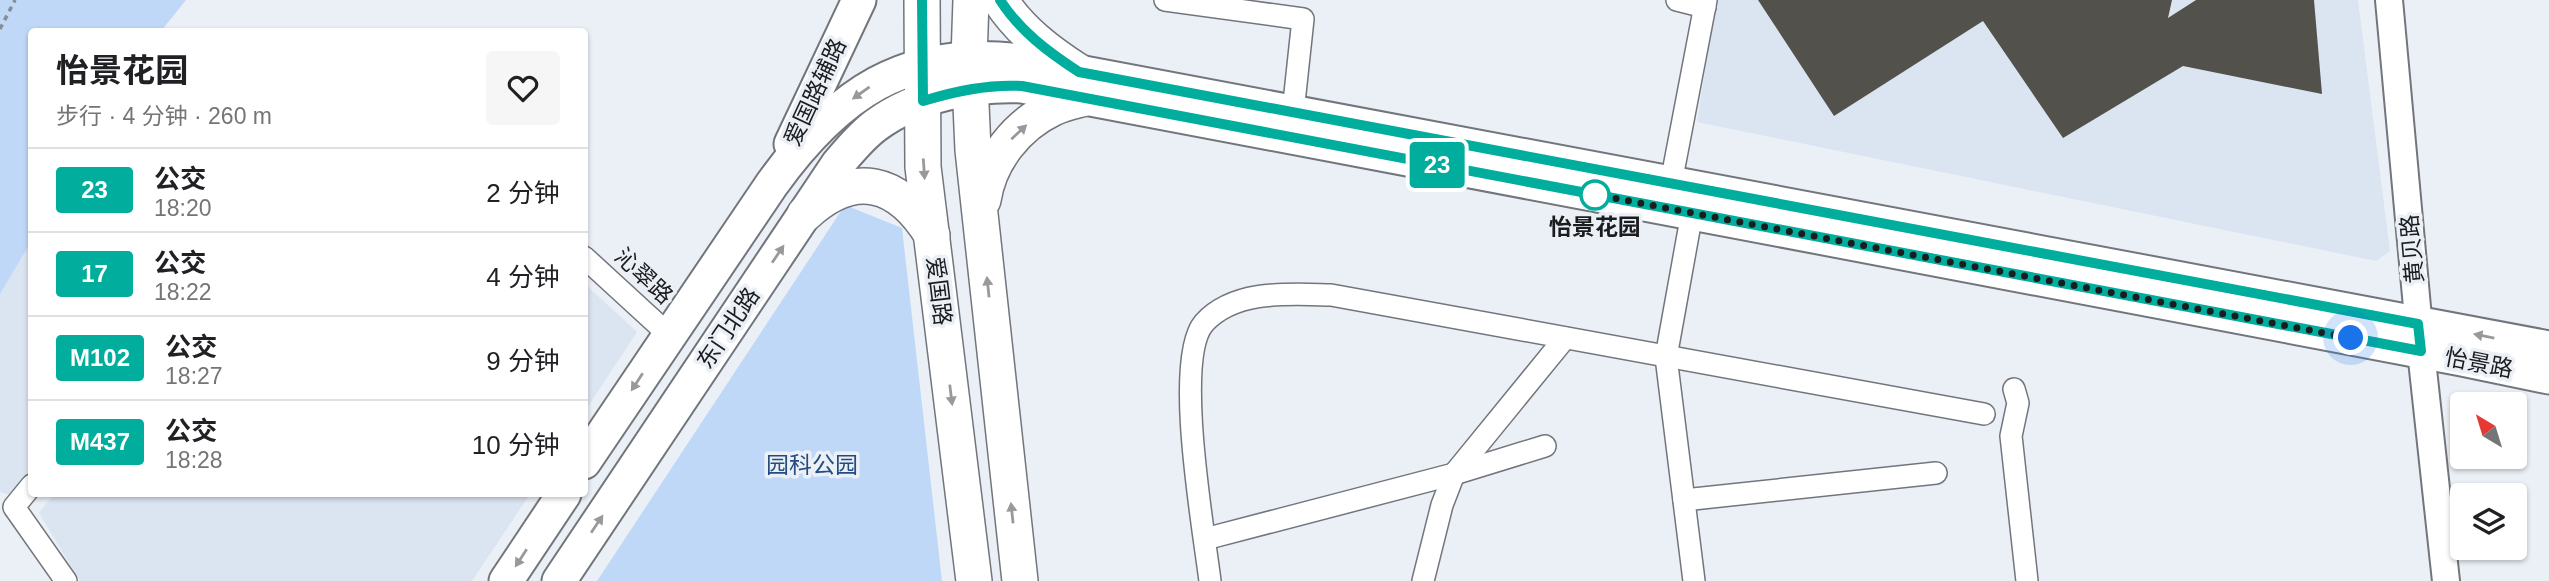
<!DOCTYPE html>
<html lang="zh">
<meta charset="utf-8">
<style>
body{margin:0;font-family:Helvetica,"Noto Sans SC",sans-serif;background:#f6f6f6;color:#202124;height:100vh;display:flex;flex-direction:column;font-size:26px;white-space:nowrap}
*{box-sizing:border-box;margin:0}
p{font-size:23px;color:#757577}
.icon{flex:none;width:38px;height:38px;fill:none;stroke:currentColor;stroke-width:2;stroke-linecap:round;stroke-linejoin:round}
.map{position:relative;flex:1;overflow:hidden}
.sheet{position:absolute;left:28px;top:28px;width:560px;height:469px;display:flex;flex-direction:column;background:#fff;border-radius:7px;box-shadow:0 2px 5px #0004}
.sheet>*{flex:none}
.badge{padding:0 14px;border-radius:5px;font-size:24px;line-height:46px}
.needle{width:46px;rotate:322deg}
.fabs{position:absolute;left:2450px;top:392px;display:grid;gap:14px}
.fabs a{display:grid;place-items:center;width:77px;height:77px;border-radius:7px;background:#fff;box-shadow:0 2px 5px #0004;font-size:35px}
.you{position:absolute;width:35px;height:35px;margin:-18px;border:5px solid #fff;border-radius:50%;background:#1a73e8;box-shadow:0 0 0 10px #1a73e833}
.map>.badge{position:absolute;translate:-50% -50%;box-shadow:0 0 0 4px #fff}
.round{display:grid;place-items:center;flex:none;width:74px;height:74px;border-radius:7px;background:#f6f6f6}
.headline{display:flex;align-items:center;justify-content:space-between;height:119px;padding:0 28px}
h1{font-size:33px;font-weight:700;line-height:52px}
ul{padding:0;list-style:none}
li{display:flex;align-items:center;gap:21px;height:84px;padding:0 28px;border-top:2px solid #e0e0e0}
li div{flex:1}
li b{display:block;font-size:26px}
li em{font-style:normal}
li .badge{min-width:77px;font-weight:700;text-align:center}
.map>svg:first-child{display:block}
</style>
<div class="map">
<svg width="2549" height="581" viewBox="0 0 2549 581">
<rect width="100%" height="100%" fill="#ebf0f6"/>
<!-- built -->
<g fill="#dbe4f1">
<polygon points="1716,0 2358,0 2390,251 2376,261 1697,122"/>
<polygon points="31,242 31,468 10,495 0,492 0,294"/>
<polygon points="585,284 637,332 585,411"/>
<polygon points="54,494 530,494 472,581 80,581 39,513"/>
</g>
<!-- green -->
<g fill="#c0d8f7">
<polygon points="0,0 186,0 161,31 32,32 31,242 0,294"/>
<polygon points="845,205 902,228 942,581 597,581"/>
</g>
<!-- building -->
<polygon fill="#52514b" points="1758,0 2172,0 2168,18 2196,0 2314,0 2322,94 2183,66 2063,138 1983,21 1834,116"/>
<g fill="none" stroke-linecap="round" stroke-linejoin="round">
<defs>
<g id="minor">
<polyline points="1165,0 1303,19 1293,112"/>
<polyline points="1677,0 1705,7"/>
<polyline points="1671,183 1706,0"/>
<polyline points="1692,213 1666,357 1694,581"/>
<polyline points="584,257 668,334"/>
<polyline points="2014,389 2018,403 2011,436 2027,581"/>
<polyline points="32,485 14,507 66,581"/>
<polyline points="1684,500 1936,473"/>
<polyline points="1205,539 1454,474 1545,446"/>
<path d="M1210,581C1204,531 1173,359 1204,323C1235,289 1290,294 1331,295L1984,414"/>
<polyline points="1423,581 1442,505 1454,474 1565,338"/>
</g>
<polyline id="tertiary" points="2389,0 2421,351 2446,581"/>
<g id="primary">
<polyline points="791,144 859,0"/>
<path d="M584,462L772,184C836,95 905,46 1020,61L2549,348"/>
<polyline points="506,581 564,494"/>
<path d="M559,581L838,164C850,150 861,136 876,125C917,95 973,84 1022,86L2462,359L2549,377"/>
</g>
<g id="trunk">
<polyline points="922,0 923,167 974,581"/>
<polyline points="971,0 969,59 973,150 1020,581"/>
<path d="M1000,0C1020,31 1048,52 1079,72"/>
<path d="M983,200C989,160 1017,125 1053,108C1063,103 1074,101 1085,98"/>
<path d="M805,214C854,169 898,180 932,235"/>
</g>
</defs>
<!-- minor casing -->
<use href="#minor" stroke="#72767c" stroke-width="24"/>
<!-- tertiary casing -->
<use href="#tertiary" stroke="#72767c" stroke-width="30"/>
<!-- primary casing -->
<use href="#primary" stroke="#72767c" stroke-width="37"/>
<!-- trunk casing -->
<use href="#trunk" stroke="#72767c" stroke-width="38"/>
<!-- path -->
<polyline stroke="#888b8f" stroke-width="3.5" stroke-dasharray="5 5" stroke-linecap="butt" points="0,29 15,0"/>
<!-- minor -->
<use href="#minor" stroke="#fff" stroke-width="21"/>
<!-- tertiary -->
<use href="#tertiary" stroke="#fff" stroke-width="26"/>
<!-- primary -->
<use href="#primary" stroke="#fff" stroke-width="33"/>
<!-- trunk -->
<use href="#trunk" stroke="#fff" stroke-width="35"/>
</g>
<!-- one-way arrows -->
<defs><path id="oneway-solid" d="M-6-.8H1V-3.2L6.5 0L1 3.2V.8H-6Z" transform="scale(1.75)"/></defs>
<g fill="#98999a">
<use href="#oneway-solid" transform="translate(861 93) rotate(145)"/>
<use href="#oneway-solid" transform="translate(1019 132) rotate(-43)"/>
<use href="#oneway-solid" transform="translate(924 169) rotate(86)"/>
<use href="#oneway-solid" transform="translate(778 254) rotate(-56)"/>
<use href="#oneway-solid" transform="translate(988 287) rotate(-96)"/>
<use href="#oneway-solid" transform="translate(2484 336) rotate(-169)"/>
<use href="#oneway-solid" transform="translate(637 382) rotate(123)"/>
<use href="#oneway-solid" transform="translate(951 395) rotate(83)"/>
<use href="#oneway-solid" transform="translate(1012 513) rotate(-96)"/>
<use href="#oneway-solid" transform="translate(597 524) rotate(-56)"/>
<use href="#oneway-solid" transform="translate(521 558) rotate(123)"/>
</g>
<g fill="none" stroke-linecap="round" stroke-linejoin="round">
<defs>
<path id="line" d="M922,0L923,101C956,91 988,84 1022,86L2421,351L2418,324L1079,72C1048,52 1020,31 1000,0"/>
</defs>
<!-- line casing -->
<use href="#line" stroke="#fff" stroke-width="16"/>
<!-- line -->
<use href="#line" stroke="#01ad9c" stroke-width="10"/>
<!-- walk -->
<polyline stroke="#1a1c1e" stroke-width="7" stroke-dasharray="0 12.6" points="1595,195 1587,193 2351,338"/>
</g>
<!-- markers -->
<circle fill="#fff" stroke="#01ad9c" stroke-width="3.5" cx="1595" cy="195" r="14"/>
<g text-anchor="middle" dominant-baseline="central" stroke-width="7" stroke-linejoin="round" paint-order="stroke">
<!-- street labels -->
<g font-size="23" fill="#1a1c1e" stroke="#ebf0f6">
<text transform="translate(815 92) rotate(-65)">爱国路辅路</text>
<text transform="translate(2412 249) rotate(-95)">黄贝路</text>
<text transform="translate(644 276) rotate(43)">沁翠路</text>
<text transform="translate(939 291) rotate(83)">爱国路</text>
<text transform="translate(728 328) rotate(-56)">东门北路</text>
<text transform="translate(2479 363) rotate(11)">怡景路</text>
</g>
<!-- stop labels -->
<g font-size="23" font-weight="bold" fill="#1a1c1e" stroke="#ebf0f6">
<text x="1595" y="227">怡景花园</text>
</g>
<!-- park labels -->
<g font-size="23" fill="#244c81" stroke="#ebf0f6">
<text x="812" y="465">园科公园</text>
</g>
</g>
</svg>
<div class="fabs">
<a><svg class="needle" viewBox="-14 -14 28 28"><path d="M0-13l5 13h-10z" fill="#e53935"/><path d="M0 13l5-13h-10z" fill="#757577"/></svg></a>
<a><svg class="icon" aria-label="layers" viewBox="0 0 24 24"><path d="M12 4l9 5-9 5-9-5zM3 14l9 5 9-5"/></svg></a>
</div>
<div class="you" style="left:2351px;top:338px"></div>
<b class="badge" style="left:1437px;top:165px;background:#01ad9c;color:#fff">23</b>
<section class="sheet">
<div class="headline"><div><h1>怡景花园</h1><p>步行 · 4 分钟 · 260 m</p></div><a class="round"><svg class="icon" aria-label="heart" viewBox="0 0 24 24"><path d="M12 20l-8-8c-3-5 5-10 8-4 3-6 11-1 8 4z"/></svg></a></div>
<ul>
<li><span class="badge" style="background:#01ad9c;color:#fff">23</span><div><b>公交</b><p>18:20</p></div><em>2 分钟</em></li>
<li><span class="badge" style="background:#01ad9c;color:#fff">17</span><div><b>公交</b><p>18:22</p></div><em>4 分钟</em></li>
<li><span class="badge" style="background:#01ad9c;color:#fff">M102</span><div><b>公交</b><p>18:27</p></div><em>9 分钟</em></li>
<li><span class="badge" style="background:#01ad9c;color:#fff">M437</span><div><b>公交</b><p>18:28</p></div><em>10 分钟</em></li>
</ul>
</section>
</div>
